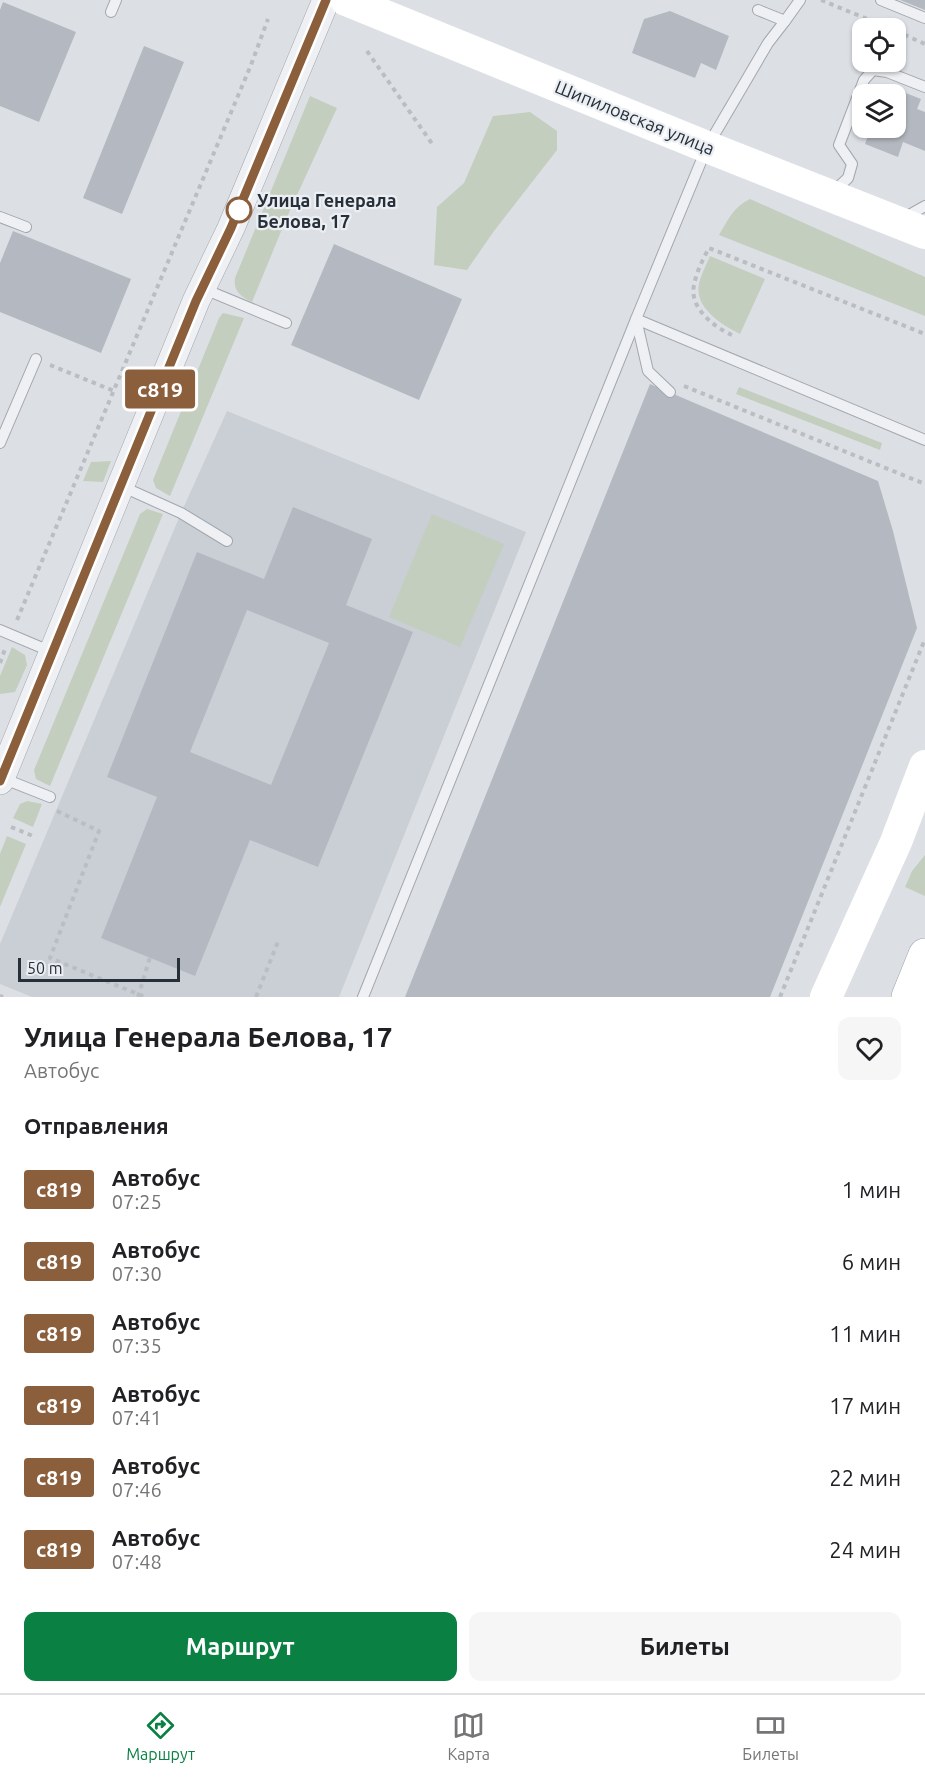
<!DOCTYPE html>
<html lang="ru">
<meta charset="utf-8">
<style>
body{margin:0;font-family:Ubuntu,sans-serif;background:#f6f6f6;color:#202124;height:100vh;display:flex;flex-direction:column;font-size:22px;white-space:nowrap}
*{box-sizing:border-box;margin:0}
p{font-size:20px;color:#757577}
.icon{flex:none;width:33px;height:33px;fill:none;stroke:currentColor;stroke-width:2;stroke-linecap:round;stroke-linejoin:round}
.map{position:relative;height:997px;overflow:hidden}
.panel{display:flex;flex-direction:column;background:#fff;flex:1}
.panel>*{flex:none}
.badge{padding:0 12px;border-radius:4px;font-size:21px;line-height:39px}
.tools{position:absolute;left:852px;top:18px;display:grid;gap:12px}
.tools a{display:grid;place-items:center;width:54px;height:54px;border-radius:12px;background:#fff;box-shadow:0 2px 4px #0004;font-size:30px}
.scale{position:absolute;left:18px;bottom:15px;width:162px;box-sizing:border-box;padding-left:6px;border:3px solid #272f39;border-top:0;font-size:16px;line-height:21px;white-space:nowrap;color:#272f39;-webkit-text-stroke:4px #ebeff3;paint-order:stroke}
.map>.badge{position:absolute;translate:-50% -50%;box-shadow:0 0 0 3px #fff}
h2{padding:0 24px;font-size:22px;line-height:54px}
.round{display:grid;place-items:center;flex:none;width:63px;height:63px;border-radius:12px;background:#f6f6f6}
.overview{display:flex;align-items:center;justify-content:space-between;height:102px;padding:0 24px}
h1{font-size:28px;font-weight:700;line-height:45px}
.primary-button{display:flex;gap:12px;margin-top:auto;padding:12px 24px}
.primary-button a{flex:1;height:69px;border-radius:12px;background:#0b8043;color:#fff;font-size:24px;font-weight:700;line-height:69px;text-align:center}
.primary-button a+a{background:#f6f6f6;color:#202124}
ul{padding:0;list-style:none}
li{display:flex;align-items:center;gap:18px;height:72px;padding:0 24px}
li div{flex:1}
li b{display:block;font-size:22px}
li em{font-style:normal}
li .badge{min-width:66px;font-weight:700;text-align:center}
.dock{display:flex;justify-content:space-around;align-items:center;height:84px;border-top:2px solid #e0e0e0;background:#fff;font-size:16px;color:#757577}
.dock a{display:grid;justify-items:center;gap:3px}
.dock .on{color:#0b8043}
.map>svg:first-child{display:block}
</style>
<div class="map">
<svg width="925" height="997" viewBox="0 0 925 997">
<rect width="100%" height="100%" fill="#dce0e5"/>
<!-- built -->
<polygon fill="#cacfd5" points="227,411 526,532 339,997 32,997 0,984 0,944 181,513"/>
<!-- green -->
<g fill="#c3cebe">
<path d="M310,96L337,108L287,217L252,302C241,297 233,291 235,278Z"/>
<polygon points="530,112 557,131 557,150 494,231 467,270 434,265 437,207 464,183 493,116"/>
<path d="M750,199L925,277V316L719,235C728,220 734,206 750,199Z"/>
<path d="M710,256L765,279L740,334C722,325 694,308 699,284C701,275 706,265 710,256Z"/>
<polygon points="223,313 244,318 170,496 156,488 153,480 219,318"/>
<polygon points="739,387 882,443 880,450 736,394"/>
<polygon points="111,461 103,482 83,481 91,462"/>
<polygon points="147,509 163,514 50,786 36,779 34,770 140,514"/>
<polygon points="432,514 504,544 460,647 389,617"/>
<polygon points="12,647 25,655 27,665 15,692 0,694 0,676"/>
<polygon points="27,801 42,804 33,827 13,818 20,804"/>
<polygon points="7,836 26,844 0,907 0,854"/>
<polygon points="925,855 925,896 905,887 912,871"/>
</g>
<!-- building -->
<g fill="#b4b9c1" fill-rule="evenodd">
<polygon points="900,0 925,0 925,10"/>
<polygon points="3,2 76,32 39,122 0,106 0,10"/>
<polygon points="670,11 729,36 716,70 701,63 695,78 632,53 644,19"/>
<polygon points="144,46 184,62 122,214 83,198"/>
<polygon points="888,86 921,99 917,109 925,112 925,151 903,142 898,157 865,144 871,128 896,128 896,94 885,94"/>
<polygon points="13,231 131,279 101,353 0,312 0,263"/>
<polygon points="334,244 462,299 419,400 291,345"/>
<polygon points="650,384 878,481 893,531 917,628 770,997 405,997"/>
<path d="M293,507L372,539L346,605L413,632L318,867L250,840L195,976L101,938L157,797L107,777L197,552L264,579ZM247,610L329,643L271,785L190,752Z"/>
</g>
<g fill="none" stroke-linecap="round" stroke-linejoin="round">
<defs>
<g id="service">
<polyline points="881,0 925,18"/>
<polyline points="111,12 116,0"/>
<polyline points="785,21 800,0"/>
<polyline points="832,193 848,178 852,164 839,145 864,80 873,70 887,72 925,87"/>
<polyline points="0,217 26,227"/>
<polyline points="902,219 925,206"/>
<polyline points="204,289 286,323"/>
<polyline points="670,392 648,371 636,319 707,147 768,43 785,21 758,10"/>
<polyline points="0,443 36,359"/>
<polyline points="121,486 181,513 227,541"/>
<polyline points="0,630 52,652"/>
<polyline points="2,778 50,797"/>
<polyline points="363,997 636,319 925,440"/>
</g>
<polyline id="tertiary" points="0,781 196,301 231,228 326,0"/>
<polyline id="primary" points="908,997 925,955"/>
</defs>
<!-- service casing -->
<use href="#service" stroke="#a2a7ae" stroke-width="12"/>
<!-- tertiary casing -->
<use href="#tertiary" stroke="#a2a7ae" stroke-width="28"/>
<!-- primary casing -->
<use href="#primary" stroke="#9da5af" stroke-width="34"/>
<!-- path -->
<g stroke="#babec3" stroke-width="4" stroke-dasharray="4.5 4.5" stroke-linecap="butt">
<polyline points="821,0 889,28"/>
<polyline points="896,31 925,44"/>
<polyline points="367,51 433,145"/>
<path d="M732,335C714,327 689,308 694,285C696,273 703,259 709,248L925,334"/>
<polyline points="50,365 114,391"/>
<polyline points="684,386 925,484"/>
<polyline points="17,620 251,65 268,19"/>
<polyline points="0,663 5,649"/>
<polyline points="57,811 99,831 50,958 145,997"/>
<polyline points="11,827 33,836"/>
<polyline points="0,996 3,997"/>
<polyline points="138,997 150,957"/>
<polyline points="256,997 279,939"/>
<polyline points="780,997 925,639"/>
</g>
<!-- service -->
<use href="#service" stroke="#eef0f3" stroke-width="10"/>
<!-- tertiary -->
<use href="#tertiary" stroke="#eef0f3" stroke-width="27"/>
<!-- secondary -->
<g stroke="#fff" stroke-width="32">
<polyline points="346,0 707,147 925,233"/>
<polyline points="826,997 896,842 925,766"/>
</g>
<!-- primary -->
<use href="#primary" stroke="#fff" stroke-width="33"/>
</g>
<g fill="none" stroke-linecap="round" stroke-linejoin="round">
<defs>
<polyline id="line" points="0,781 196,301 231,228 326,0"/>
</defs>
<!-- line casing -->
<use href="#line" stroke="#fff" stroke-width="14"/>
<!-- line -->
<use href="#line" stroke="#8b5e3c" stroke-width="9"/>
</g>
<!-- markers -->
<circle fill="#fff" stroke="#8b5e3c" stroke-width="3" cx="239" cy="210" r="12"/>
<g text-anchor="middle" dominant-baseline="central" stroke-width="4.5" stroke-linejoin="round" paint-order="stroke">
<!-- street labels -->
<g font-size="18" fill="#272f39" stroke="#ebeff3">
<text transform="translate(635 117) rotate(22)">Шипиловская улица</text>
</g>
<!-- stop labels -->
<g font-size="18" font-weight="bold" fill="#272f39" stroke="#ebeff3" text-anchor="start">
<text x="257" y="200">Улица Генерала<tspan x="257" dy="21">Белова, 17</tspan></text>
</g>
</g>
</svg>
<div class="tools">
<a><svg class="icon" aria-label="locate" viewBox="0 0 24 24"><circle cx="12" cy="12" r="6"/><path d="M12 2v4M12 18v4M2 12h4M18 12h4"/></svg></a>
<a><svg class="icon" aria-label="layers" viewBox="0 0 24 24"><path d="M12 4l9 5-9 5-9-5zM3 14l9 5 9-5"/></svg></a>
</div>
<div class="scale">50 m</div>
<b class="badge" style="left:160px;top:389px;background:#8b5e3c;color:#fff">с819</b>
</div>
<section class="panel">
<div class="overview"><div><h1>Улица Генерала Белова, 17</h1><p>Автобус</p></div><a class="round"><svg class="icon" aria-label="heart" viewBox="0 0 24 24"><path d="M12 20l-8-8c-3-5 5-10 8-4 3-6 11-1 8 4z"/></svg></a></div>
<h2>Отправления</h2>
<ul>
<li><span class="badge" style="background:#8b5e3c;color:#fff">с819</span><div><b>Автобус</b><p>07:25</p></div><em>1 мин</em></li>
<li><span class="badge" style="background:#8b5e3c;color:#fff">с819</span><div><b>Автобус</b><p>07:30</p></div><em>6 мин</em></li>
<li><span class="badge" style="background:#8b5e3c;color:#fff">с819</span><div><b>Автобус</b><p>07:35</p></div><em>11 мин</em></li>
<li><span class="badge" style="background:#8b5e3c;color:#fff">с819</span><div><b>Автобус</b><p>07:41</p></div><em>17 мин</em></li>
<li><span class="badge" style="background:#8b5e3c;color:#fff">с819</span><div><b>Автобус</b><p>07:46</p></div><em>22 мин</em></li>
<li><span class="badge" style="background:#8b5e3c;color:#fff">с819</span><div><b>Автобус</b><p>07:48</p></div><em>24 мин</em></li>
</ul>
<div class="primary-button"><a>Маршрут</a><a>Билеты</a></div>
</section>
<nav class="dock">
<a class="on"><svg class="icon" aria-label="directions" viewBox="0 0 24 24"><path d="M12 3l9 9-9 9-9-9zM9 14v-3h6M13 9l2 2-2 2"/></svg>Маршрут</a>
<a><svg class="icon" aria-label="map" viewBox="0 0 24 24"><path d="M3 6l6-2 6 2 6-2v14l-6 2-6-2-6 2zM9 4v14M15 6v14"/></svg>Карта</a>
<a><svg class="icon" aria-label="tickets" viewBox="0 0 24 24"><path d="M3 7h18v10H3zM15 7v10"/></svg>Билеты</a>
</nav>
